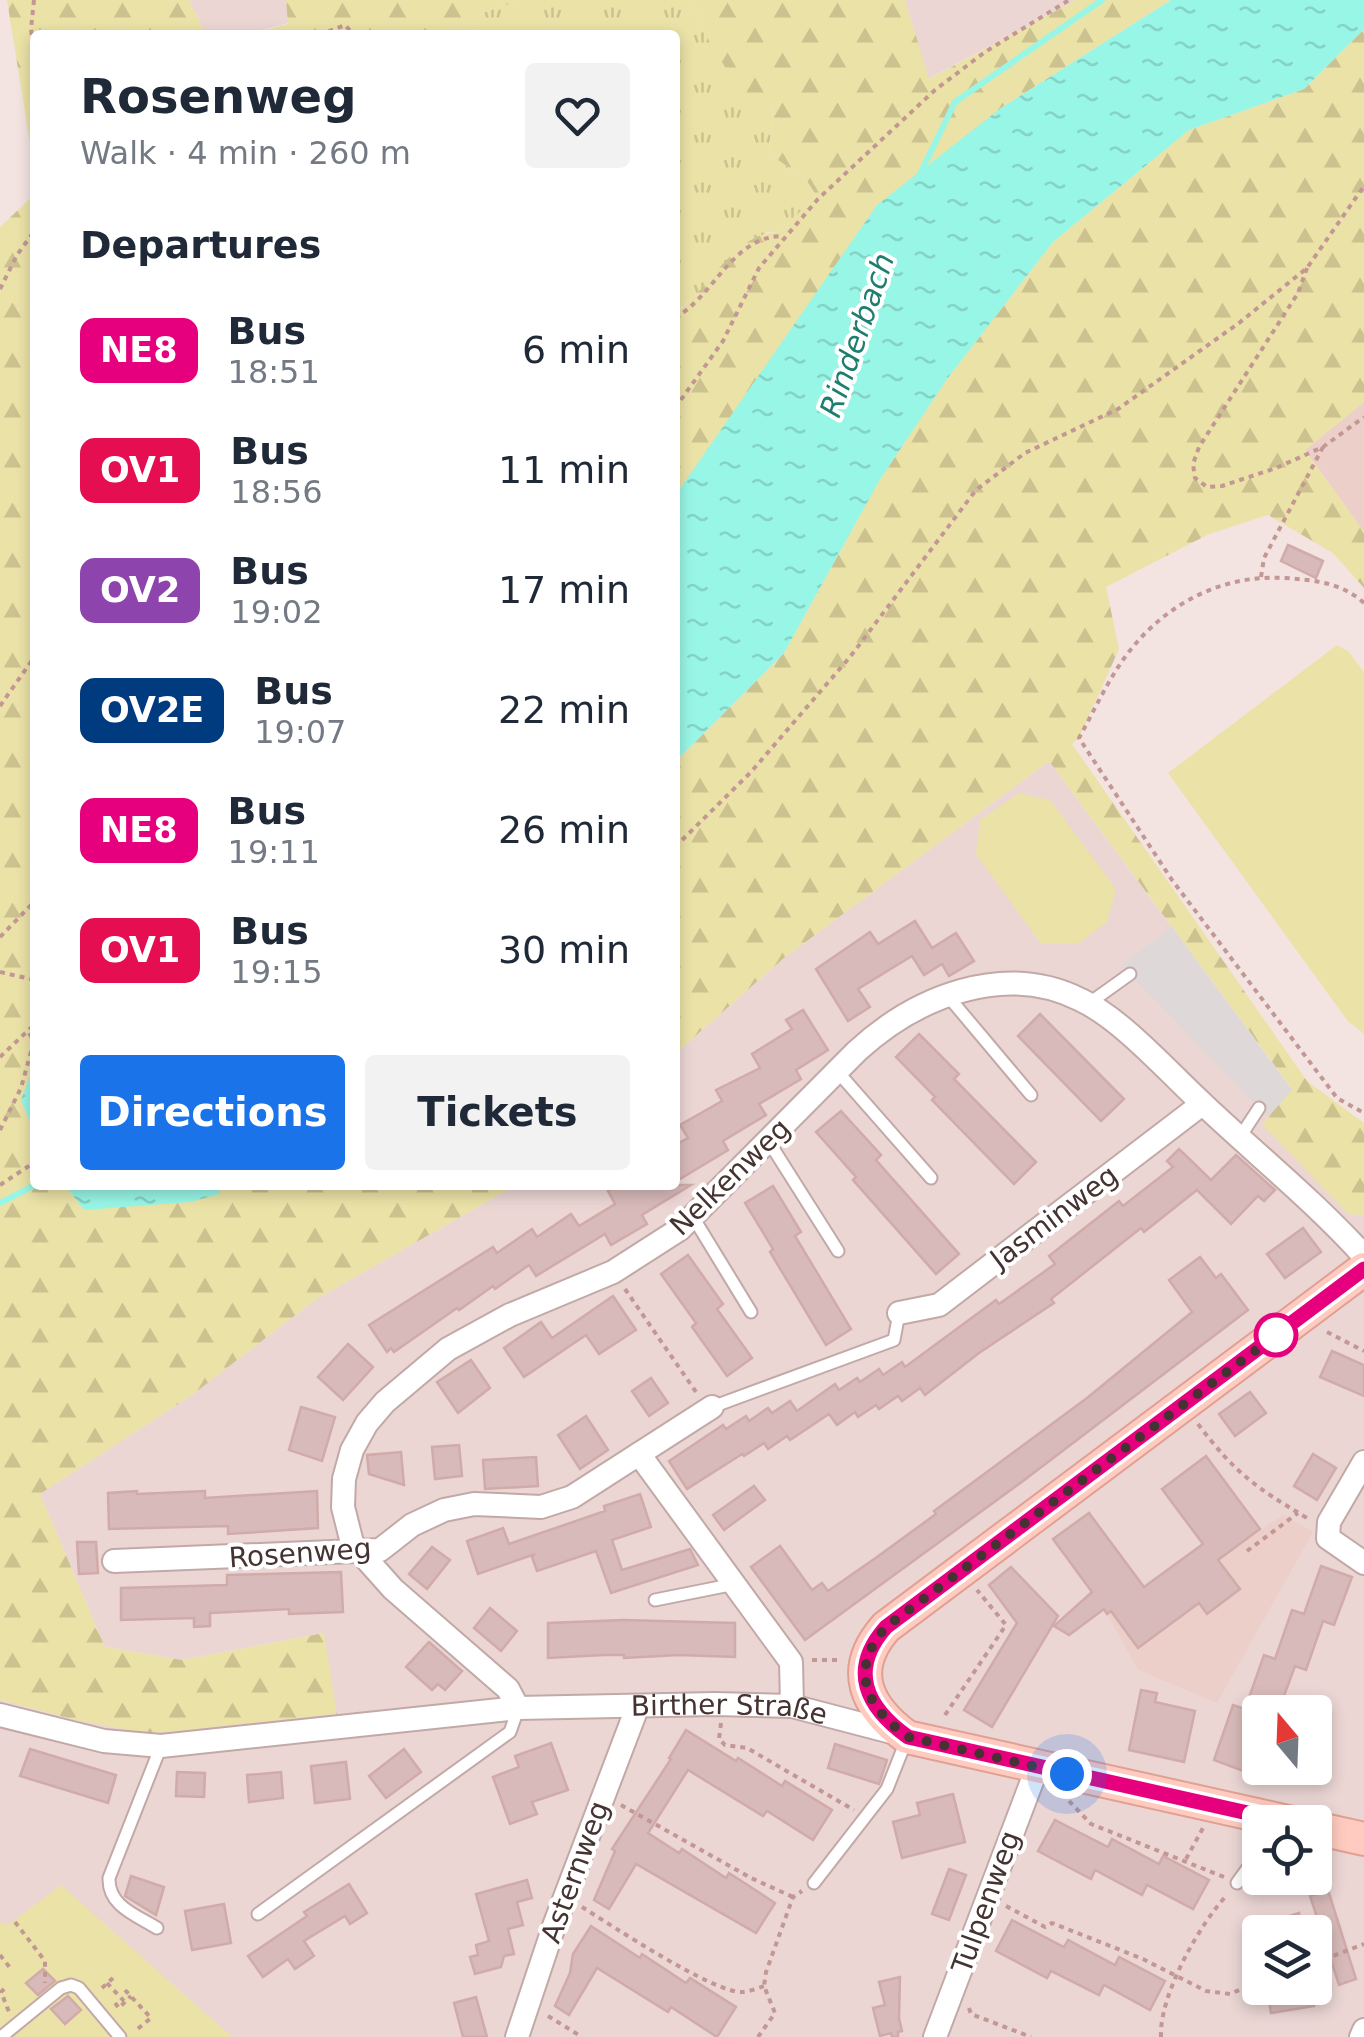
<!DOCTYPE html>
<meta charset="utf-8">
<style>
body{margin:0;font-family:"DejaVu Sans",sans-serif;background:#f2f2f3;color:#1f2937;height:100vh;display:flex;flex-direction:column;font-size:38px;white-space:nowrap}
*{box-sizing:border-box;margin:0}
p{font-size:32px;color:#747a83}
.icon{flex:none;width:55px;height:55px;fill:none;stroke:currentColor;stroke-width:2;stroke-linecap:round;stroke-linejoin:round}
.map{position:relative;flex:1;overflow:hidden}
.details{position:absolute;left:30px;top:30px;width:650px;height:1160px;display:flex;flex-direction:column;background:#fff;border-radius:10px;box-shadow:0 5px 15px #0003}
.details>*{flex:none}
.badge{padding:0 20px;border-radius:15px;font-size:35px;line-height:65px}
.needle{width:65px;rotate:341deg}
.buttons{position:absolute;left:1242px;top:1695px;display:grid;gap:20px}
.buttons a{display:grid;place-items:center;width:90px;height:90px;border-radius:10px;background:#fff;box-shadow:0 5px 15px #0003;font-size:50px}
.you{position:absolute;width:50px;height:50px;margin:-25px;border:8px solid #fff;border-radius:50%;background:#1a73e8;box-shadow:0 0 0 15px #1a73e833}
.map>.badge{position:absolute;translate:-50% -50%;box-shadow:0 0 0 5px #fff}
h2{padding:0 50px;font-size:38px;line-height:90px}
.round{display:grid;place-items:center;flex:none;width:105px;height:105px;border-radius:10px;background:#f2f2f3}
.head{display:flex;align-items:center;justify-content:space-between;height:170px;padding:0 50px}
h1{font-size:48px;font-weight:800;line-height:75px}
.cta{display:flex;gap:20px;margin-top:auto;padding:20px 50px}
.cta a{flex:1;height:115px;border-radius:10px;background:#1a73e8;color:#fff;font-size:40px;font-weight:800;line-height:115px;text-align:center}
.cta a+a{background:#f2f2f3;color:#1f2937}
ul{padding:0;list-style:none}
li{display:flex;align-items:center;gap:30px;height:120px;padding:0 50px}
li div{flex:1}
li b{display:block;font-size:38px}
li em{font-style:normal}
li .badge{min-width:110px;font-weight:700;text-align:center}
.map>svg:first-child{display:block}
</style>
<div class="map">
<svg width="1364" height="2037" viewBox="0 0 1364 2037">
<defs>
<pattern id="grass-tufts" width="24" height="20" patternUnits="userSpaceOnUse" patternTransform="scale(2.5)"><rect width="24" height="20" fill="#ebe2a7"/><path d="M3 7l-1-3M5 7V3M7 7l1-3M15 17l-1-3M17 17v-4M19 17l1-3" fill="none" stroke="#cbc290"/></pattern>
<pattern id="forest-firs" width="22" height="20" patternUnits="userSpaceOnUse" patternTransform="scale(2.5)"><rect width="22" height="20" fill="#ebe2a7"/><path d="M5 1l3.5 6h-7zM16 11l3.5 6h-7z" fill="#cbc290"/></pattern>
<pattern id="water-ripples" width="26" height="14" patternUnits="userSpaceOnUse" patternTransform="scale(2.5)"><rect width="26" height="14" fill="#98f6e6"/><path d="M2 4q2-2 4 0t4 0M15 11q2-2 4 0t4 0" fill="none" stroke="#84d3c6"/></pattern>
</defs>
<rect width="100%" height="100%" fill="#f3e4e2"/>
<!-- residential -->
<g fill="#ebd6d4" fill-rule="evenodd">
<polygon points="189,0 286,0 288,23 243,35 206,35"/>
<polygon points="905,0 1076,0 928,79"/>
<path d="M1049,761L1292,1090L1348,1214L1364,1215V2037H232L61,1886L8,1926L0,1922V1700L72,1719L323,1633L182,1660L105,1647L40,1494L192,1395L315,1300L516,1185H675V1054L784,958ZM1260,1712H1315V1768H1260ZM1260,1822H1315V1878H1260ZM1260,1932H1315V1988H1260Z"/>
</g>
<!-- education -->
<g fill="#edcfca">
<polygon points="1364,402 1364,532 1305,450"/>
<polygon points="1283,1515 1313,1532 1217,1703 1138,1670 1107,1614 1203,1544 1216,1561"/>
</g>
<!-- grass -->
<polygon fill="url(#grass-tufts)" points="520,0 692,0 705,34 773,105 769,154 805,178 816,195 781,232 767,232 675,313 675,35 466,35 482,13"/>
<!-- forest -->
<g fill="url(#forest-firs)">
<polygon points="7,0 189,0 206,35 35,35 35,175"/>
<polygon points="286,0 520,0 482,13 466,35 244,35 288,24"/>
<path d="M692,0H905L929,79L1076,0H1171L1001,108L675,496V313C710,289 734,231 781,232L816,195L805,178L769,154L773,105L743,97L705,34Z"/>
<polygon points="1364,29 1364,402 1305,450 1364,532 1364,588 1333,553 1268,515 1209,534 1106,587 1119,649 1079,738 1072,744 1307,1081 1364,1123 1364,1215 1348,1214 1262,1124 1292,1089 1049,761 784,958 675,1054 675,762 784,653 879,481 947,379 1053,242 1189,130 1304,89"/>
<polygon points="35,194 35,1185 516,1185 315,1300 192,1395 40,1494 105,1647 182,1660 324,1633 337,1714 149,1734 72,1719 0,1700 0,227"/>
</g>
<!-- garden -->
<g fill="#ebe2a7">
<polygon points="1337,645 1348,651 1364,672 1364,1034 1347,1020 1168,773"/>
<polygon points="1019,793 1050,800 1116,889 1107,922 1079,943 1041,944 976,854 980,820"/>
<polygon points="61,1885 232,2037 0,2037 0,1922 8,1925"/>
</g>
<!-- parking -->
<polygon fill="#dfd8d8" points="1172,927 1292,1090 1268,1117 1121,965"/>
<!-- water -->
<g fill="url(#water-ripples)">
<polygon points="1171,0 1364,0 1364,29 1304,89 1189,130 1053,242 947,379 879,481 784,653 675,762 675,496 877,205 1001,108"/>
<polygon points="35,1063 35,1135 21,1100"/>
<polygon points="65,1185 216,1185 220,1194 190,1202 84,1210"/>
</g>
<g fill="none" stroke-linecap="round" stroke-linejoin="round">
<!-- stream -->
<g stroke="#98f6e6" stroke-width="6">
<polyline points="920,174 955,102 1102,0"/>
<polyline points="0,1203 35,1185"/>
</g>
</g>
<!-- building -->
<g fill="#d8baba" stroke="#d0aba9" stroke-width="2.5">
<polygon points="1288,545 1323,561 1316,578 1281,561"/>
<polygon points="915,921 932,948 956,933 974,961 949,976 942,964 924,975 912,956 858,989 870,1007 848,1021 816,969 870,932 878,944"/>
<polygon points="803,1010 828,1050 796,1070 801,1079 759,1104 766,1115 723,1141 728,1150 675,1182 675,1145 688,1138 680,1125 722,1101 716,1090 760,1068 752,1054 792,1029 786,1020"/>
<polygon points="1040,1014 1124,1099 1101,1121 1018,1036"/>
<polygon points="919,1034 959,1074 954,1079 1036,1162 1014,1184 932,1100 935,1097 896,1057"/>
<polygon points="841,1111 881,1155 876,1160 959,1254 936,1274 853,1180 856,1177 816,1132"/>
<polygon points="1179,1149 1211,1180 1236,1155 1275,1190 1264,1201 1258,1196 1231,1224 1197,1190 1144,1232 1141,1228 1051,1299 1054,1303 979,1353 925,1395 920,1388 902,1401 898,1396 879,1409 876,1405 858,1417 855,1412 837,1425 829,1414 790,1440 787,1436 768,1449 764,1443 744,1456 742,1454 687,1489 669,1461 723,1425 726,1429 746,1416 749,1421 768,1408 772,1413 790,1401 797,1411 835,1384 839,1390 857,1378 860,1382 879,1369 883,1375 902,1362 905,1367 996,1300 999,1304 1055,1264 1049,1256 1119,1201 1123,1206 1173,1167 1167,1161"/>
<polygon points="619,1185 691,1185 642,1215 647,1224 611,1245 605,1234 536,1276 529,1265 495,1289 493,1286 459,1310 457,1308 394,1352 391,1348 387,1352 369,1325 493,1247 497,1253 532,1229 537,1237 571,1214 579,1226 615,1204 608,1191"/>
<polygon points="773,1186 801,1232 795,1236 851,1329 826,1345 770,1252 773,1249 745,1203"/>
<polygon points="1303,1228 1321,1252 1285,1278 1267,1254"/>
<polygon points="688,1255 723,1304 717,1309 752,1358 727,1376 692,1327 696,1323 661,1274"/>
<polygon points="1200,1257 1216,1278 1221,1274 1248,1310 1023,1481 805,1640 751,1567 780,1546 812,1590 822,1583 828,1591 877,1557 936,1514 934,1511 1087,1398 1192,1312 1169,1280"/>
<polygon points="613,1296 636,1330 599,1354 586,1335 524,1377 504,1348 541,1322 552,1338"/>
<polygon points="348,1344 373,1367 343,1400 318,1377"/>
<polygon points="1332,1351 1364,1365 1364,1396 1320,1377"/>
<polygon points="471,1360 490,1388 458,1413 437,1382"/>
<polygon points="651,1378 668,1403 649,1416 632,1391"/>
<polygon points="1250,1392 1266,1413 1235,1436 1219,1414"/>
<polygon points="301,1407 335,1417 322,1461 289,1450"/>
<polygon points="586,1416 608,1450 580,1469 558,1435"/>
<polygon points="459,1445 462,1476 435,1479 432,1447"/>
<polygon points="401,1452 404,1485 369,1474 367,1455"/>
<polygon points="1313,1454 1336,1468 1317,1500 1294,1486"/>
<polygon points="1206,1456 1260,1529 1218,1560 1240,1589 1207,1614 1199,1603 1138,1648 1111,1611 1107,1614 1104,1609 1069,1635 1054,1626 1092,1592 1053,1539 1089,1513 1144,1587 1203,1544 1162,1489"/>
<polygon points="536,1457 538,1486 485,1489 483,1460"/>
<polygon points="754,1486 765,1500 724,1530 713,1515"/>
<polygon points="137,1491 137,1494 205,1491 205,1498 317,1491 318,1528 228,1534 228,1526 109,1529 108,1493"/>
<polygon points="640,1494 651,1527 612,1540 622,1570 690,1549 698,1565 611,1593 596,1551 537,1571 532,1557 535,1554 478,1574 467,1541 503,1528 509,1544 605,1511 604,1506"/>
<polygon points="77,1542 96,1542 98,1573 79,1574"/>
<polygon points="432,1547 450,1560 427,1589 409,1574"/>
<polygon points="1321,1566 1352,1577 1334,1625 1323,1621 1306,1670 1295,1666 1278,1712 1260,1712 1260,1732 1246,1772 1214,1760 1233,1705 1245,1709 1264,1655 1275,1659 1292,1610 1304,1614"/>
<polygon points="1011,1567 1058,1616 992,1727 964,1710 1017,1623 989,1585"/>
<polygon points="341,1572 343,1612 289,1614 289,1609 210,1613 210,1626 194,1627 194,1618 121,1620 121,1588 227,1585 227,1575"/>
<polygon points="490,1608 517,1631 501,1651 474,1628"/>
<polygon points="623,1620 735,1623 735,1657 679,1655 624,1658 624,1655 604,1655 548,1658 548,1623"/>
<polygon points="429,1642 462,1671 445,1690 438,1684 432,1690 406,1667"/>
<polygon points="1141,1690 1157,1693 1155,1702 1195,1711 1184,1762 1129,1750"/>
<polygon points="686,1730 736,1761 738,1758 782,1786 785,1781 832,1810 813,1840 767,1811 763,1816 688,1770 648,1833 679,1853 682,1849 726,1878 729,1873 775,1903 756,1933 636,1864 609,1909 594,1900 615,1851 612,1849 671,1759 669,1758"/>
<polygon points="551,1743 568,1790 532,1802 537,1814 510,1824 493,1777 519,1767 515,1756"/>
<polygon points="835,1744 887,1760 879,1784 828,1768"/>
<polygon points="30,1749 116,1775 108,1803 20,1776"/>
<polygon points="404,1749 421,1772 386,1798 369,1776"/>
<polygon points="346,1762 350,1799 315,1803 311,1766"/>
<polygon points="177,1772 205,1773 204,1797 176,1796"/>
<polygon points="281,1772 283,1798 249,1802 247,1775"/>
<polygon points="953,1794 965,1842 902,1858 893,1822 920,1815 917,1803"/>
<polygon points="1055,1820 1108,1847 1112,1839 1159,1864 1163,1856 1209,1880 1193,1909 1147,1885 1142,1895 1095,1870 1091,1879 1038,1851"/>
<polygon points="949,1869 966,1875 949,1920 932,1914"/>
<polygon points="131,1876 164,1887 156,1915 125,1896"/>
<polygon points="527,1880 532,1898 517,1902 523,1925 508,1929 514,1954 504,1956 501,1967 475,1974 470,1957 478,1955 476,1945 489,1941 476,1894"/>
<polygon points="349,1884 367,1913 350,1924 345,1916 304,1941 314,1956 295,1969 288,1959 263,1977 248,1956 307,1916 304,1912"/>
<polygon points="1328,1890 1356,1979 1339,1985 1310,1896"/>
<polygon points="224,1904 231,1943 192,1950 185,1911"/>
<polygon points="1299,1913 1302,1932 1252,1932 1251,1929"/>
<polygon points="1012,1920 1064,1947 1068,1940 1115,1965 1119,1957 1165,1981 1150,2010 1104,1985 1099,1995 1051,1971 1047,1978 996,1951"/>
<polygon points="591,1926 640,1958 642,1954 686,1983 690,1978 736,2007 717,2037 671,2007 668,2012 597,1968 569,2015 555,2006 570,1973 573,1954"/>
<polygon points="43,1969 55,1981 38,1995 26,1983"/>
<polygon points="900,1977 899,2018 902,2031 898,2032 898,2037 892,2037 891,2033 880,2036 873,2008 885,2005 879,1982"/>
<polygon points="1311,1988 1314,2006 1271,2013 1268,1995"/>
<polygon points="68,1996 81,2010 65,2024 51,2009"/>
<polygon points="476,1997 487,2037 463,2037 454,2003"/>
</g>
<g fill="none" stroke-linecap="round" stroke-linejoin="round">
<defs>
<g id="lane">
<polyline points="947,995 1031,1095"/>
<polyline points="1088,1004 1130,974"/>
<polyline points="837,1071 931,1178"/>
<polyline points="1240,1137 1259,1108"/>
<polyline points="769,1142 838,1251"/>
<polyline points="693,1217 751,1312"/>
<polyline points="712,1407 894,1340 899,1313"/>
<polyline points="655,1600 735,1584"/>
<polyline points="814,1883 887,1789 906,1741"/>
<polyline points="1237,1883 1260,1851"/>
<polyline points="258,1914 510,1732 518,1709"/>
<path d="M157,1928C136,1915 108,1906 109,1878L161,1746"/>
<polyline points="1,2037 61,1988 71,1985 79,1988 120,2037"/>
</g>
<g id="street">
<polyline points="899,1313 939,1305 1202,1104"/>
<polyline points="639,1454 791,1662 792,1706"/>
<polyline points="1364,1462 1329,1522 1328,1538 1364,1563"/>
<polyline points="114,1561 380,1550 412,1525 444,1510 474,1504 541,1507 572,1497 712,1407"/>
<path d="M518,1708L508,1689L393,1589L352,1543L343,1507L344,1479L352,1450L367,1423L385,1402L448,1349L510,1315L613,1272L680,1229L857,1051C916,997 1004,961 1081,1000C1123,1020 1168,1072 1203,1104C1257,1155 1314,1201 1364,1256"/>
<path id="s1" d="M0,1715L104,1741L161,1746L518,1708L715,1704L792,1706L899,1734"/>
<polyline points="517,2037 554,1926 637,1708"/>
<polyline points="935,2037 1037,1768"/>
<polyline points="1361,2037 1364,2030"/>
</g>
<g id="secondary">
<path d="M1288,1822L907,1737C866,1707 848,1670 886,1627L1364,1269"/>
<polyline points="1315,1828 1364,1839"/>
</g>
</defs>
<!-- lane casing -->
<use href="#lane" stroke="#c2a9a7" stroke-width="15"/>
<!-- street casing -->
<use href="#street" stroke="#c2a9a7" stroke-width="26"/>
<!-- secondary casing -->
<use href="#secondary" stroke="#e0a093" stroke-width="36"/>
<!-- path -->
<g stroke="#c29794" stroke-width="4" stroke-dasharray="5 5" stroke-linecap="butt">
<polyline points="34,0 31,29 35,64"/>
<polyline points="319,35 345,25 354,35"/>
<polyline points="1307,268 1298,293 1199,447 1193,464 1195,478 1207,487 1222,486 1276,468 1323,447 1364,417"/>
<polyline points="0,289 17,255 35,230"/>
<path d="M675,318C715,295 732,237 782,236"/>
<polyline points="675,408 723,341 759,268 818,199 935,90 985,52 1069,0"/>
<polyline points="1261,577 1264,558 1323,447"/>
<path d="M1364,603C1342,583 1315,580 1285,578C1221,574 1163,605 1125,657C1107,682 1094,711 1079,738L1172,880L1337,1098L1364,1113"/>
<polyline points="0,706 35,656"/>
<polyline points="675,847 751,772 850,657 976,490 1025,453 1118,409 1239,323 1307,268 1364,186"/>
<polyline points="0,937 35,901"/>
<polyline points="0,972 35,980"/>
<polyline points="0,1057 35,1024"/>
<polyline points="0,1130 21,1088 34,1041 29,1033"/>
<polyline points="0,1185 35,1162"/>
<polyline points="625,1289 696,1392"/>
<polyline points="1327,1332 1364,1351"/>
<path d="M1198,1424C1235,1473 1255,1487 1307,1518"/>
<polyline points="1247,1551 1298,1513"/>
<polyline points="812,1660 842,1660"/>
<polyline points="945,1715 1006,1625 977,1590"/>
<polyline points="721,1723 719,1739 725,1745 747,1748 854,1810"/>
<polyline points="1069,1801 1091,1824 1224,1877"/>
<polyline points="621,1805 751,1878 793,1897"/>
<polyline points="1186,1859 1203,1828"/>
<polyline points="1006,1906 1045,1927 1052,1923 1143,1959 1206,1991 1230,1994 1260,1981"/>
<path d="M582,1907C611,1925 713,1993 742,1992C748,1992 758,1988 764,1986"/>
<polyline points="15,1922 45,1961 45,1983"/>
<polyline points="0,1955 11,1969"/>
<polyline points="1315,1963 1364,1944"/>
<polyline points="107,1983 124,2001"/>
<polyline points="102,1988 113,1978"/>
<polyline points="4,1989 1,1992 9,2012"/>
<polyline points="125,1990 151,2018 135,2031"/>
<polyline points="115,2003 119,2008 131,1996"/>
<polyline points="969,2008 971,2014 1031,2037"/>
<polyline points="548,2016 582,2037"/>
<polyline points="758,2037 775,2013 764,1986 766,1972 793,1897 802,1891"/>
<path d="M1161,2037C1159,1996 1199,1925 1227,1895"/>
</g>
<!-- lane -->
<use href="#lane" stroke="#fff" stroke-width="11"/>
<!-- street -->
<use href="#street" stroke="#fff" stroke-width="22"/>
<!-- secondary -->
<use href="#secondary" stroke="#ffcbc0" stroke-width="32"/>
</g>
<g fill="none" stroke-linecap="round" stroke-linejoin="round">
<defs>
<path id="line" d="M1288,1822L908,1737C866,1707 848,1670 886,1627L1364,1269"/>
</defs>
<!-- line casing -->
<use href="#line" stroke="#fff" stroke-width="22"/>
<!-- line -->
<use href="#line" stroke="#e6007e" stroke-width="15"/>
<!-- walk -->
<path stroke="#453332" stroke-width="10" stroke-dasharray="0 18" d="M1067,1774L908,1737C866,1707 848,1670 886,1627L1279,1333L1276,1335"/>
</g>
<!-- markers -->
<circle fill="#fff" stroke="#e6007e" stroke-width="5" cx="1276" cy="1335" r="20"/>
<g text-anchor="middle" dominant-baseline="central" stroke-width="8" stroke-linejoin="round" paint-order="stroke">
<!-- street labels -->
<g font-size="28" fill="#453332" stroke="#fff">
<text transform="translate(730 1177) rotate(-44)">Nelkenweg</text>
<text transform="translate(1054 1217) rotate(-37)">Jasminweg</text>
<text transform="translate(300 1553) rotate(-4)">Rosenweg</text>
<text stroke="none"><textPath href="#s1" startOffset="735">Birther Straße</textPath></text>
<text transform="translate(575 1872) rotate(-70)">Asternweg</text>
<text transform="translate(986 1902) rotate(-70)">Tulpenweg</text>
</g>
<!-- water labels -->
<g font-size="30" font-style="italic" fill="#1d7e6f" stroke="#fff">
<text transform="translate(857 335) rotate(-71)">Rinderbach</text>
</g>
</g>
</svg>
<div class="buttons">
<a><svg class="needle" viewBox="-14 -14 28 28"><path d="M0-13l5 13h-10z" fill="#e53935"/><path d="M0 13l5-13h-10z" fill="#747a83"/></svg></a>
<a><svg class="icon" aria-label="locate" viewBox="0 0 24 24"><circle cx="12" cy="12" r="6"/><path d="M12 2v4M12 18v4M2 12h4M18 12h4"/></svg></a>
<a><svg class="icon" aria-label="layers" viewBox="0 0 24 24"><path d="M12 4l9 5-9 5-9-5zM3 14l9 5 9-5"/></svg></a>
</div>
<div class="you" style="left:1067px;top:1774px"></div>
<section class="details">
<div class="head"><div><h1>Rosenweg</h1><p>Walk · 4 min · 260 m</p></div><a class="round"><svg class="icon" aria-label="heart" viewBox="0 0 24 24"><path d="M12 20l-8-8c-3-5 5-10 8-4 3-6 11-1 8 4z"/></svg></a></div>
<h2>Departures</h2>
<ul>
<li><span class="badge" style="background:#e6007e;color:#fff">NE8</span><div><b>Bus</b><p>18:51</p></div><em>6 min</em></li>
<li><span class="badge" style="background:#e50e51;color:#fff">OV1</span><div><b>Bus</b><p>18:56</p></div><em>11 min</em></li>
<li><span class="badge" style="background:#8e44ad;color:#fff">OV2</span><div><b>Bus</b><p>19:02</p></div><em>17 min</em></li>
<li><span class="badge" style="background:#003b80;color:#fff">OV2E</span><div><b>Bus</b><p>19:07</p></div><em>22 min</em></li>
<li><span class="badge" style="background:#e6007e;color:#fff">NE8</span><div><b>Bus</b><p>19:11</p></div><em>26 min</em></li>
<li><span class="badge" style="background:#e50e51;color:#fff">OV1</span><div><b>Bus</b><p>19:15</p></div><em>30 min</em></li>
</ul>
<div class="cta"><a>Directions</a><a>Tickets</a></div>
</section>
</div>
